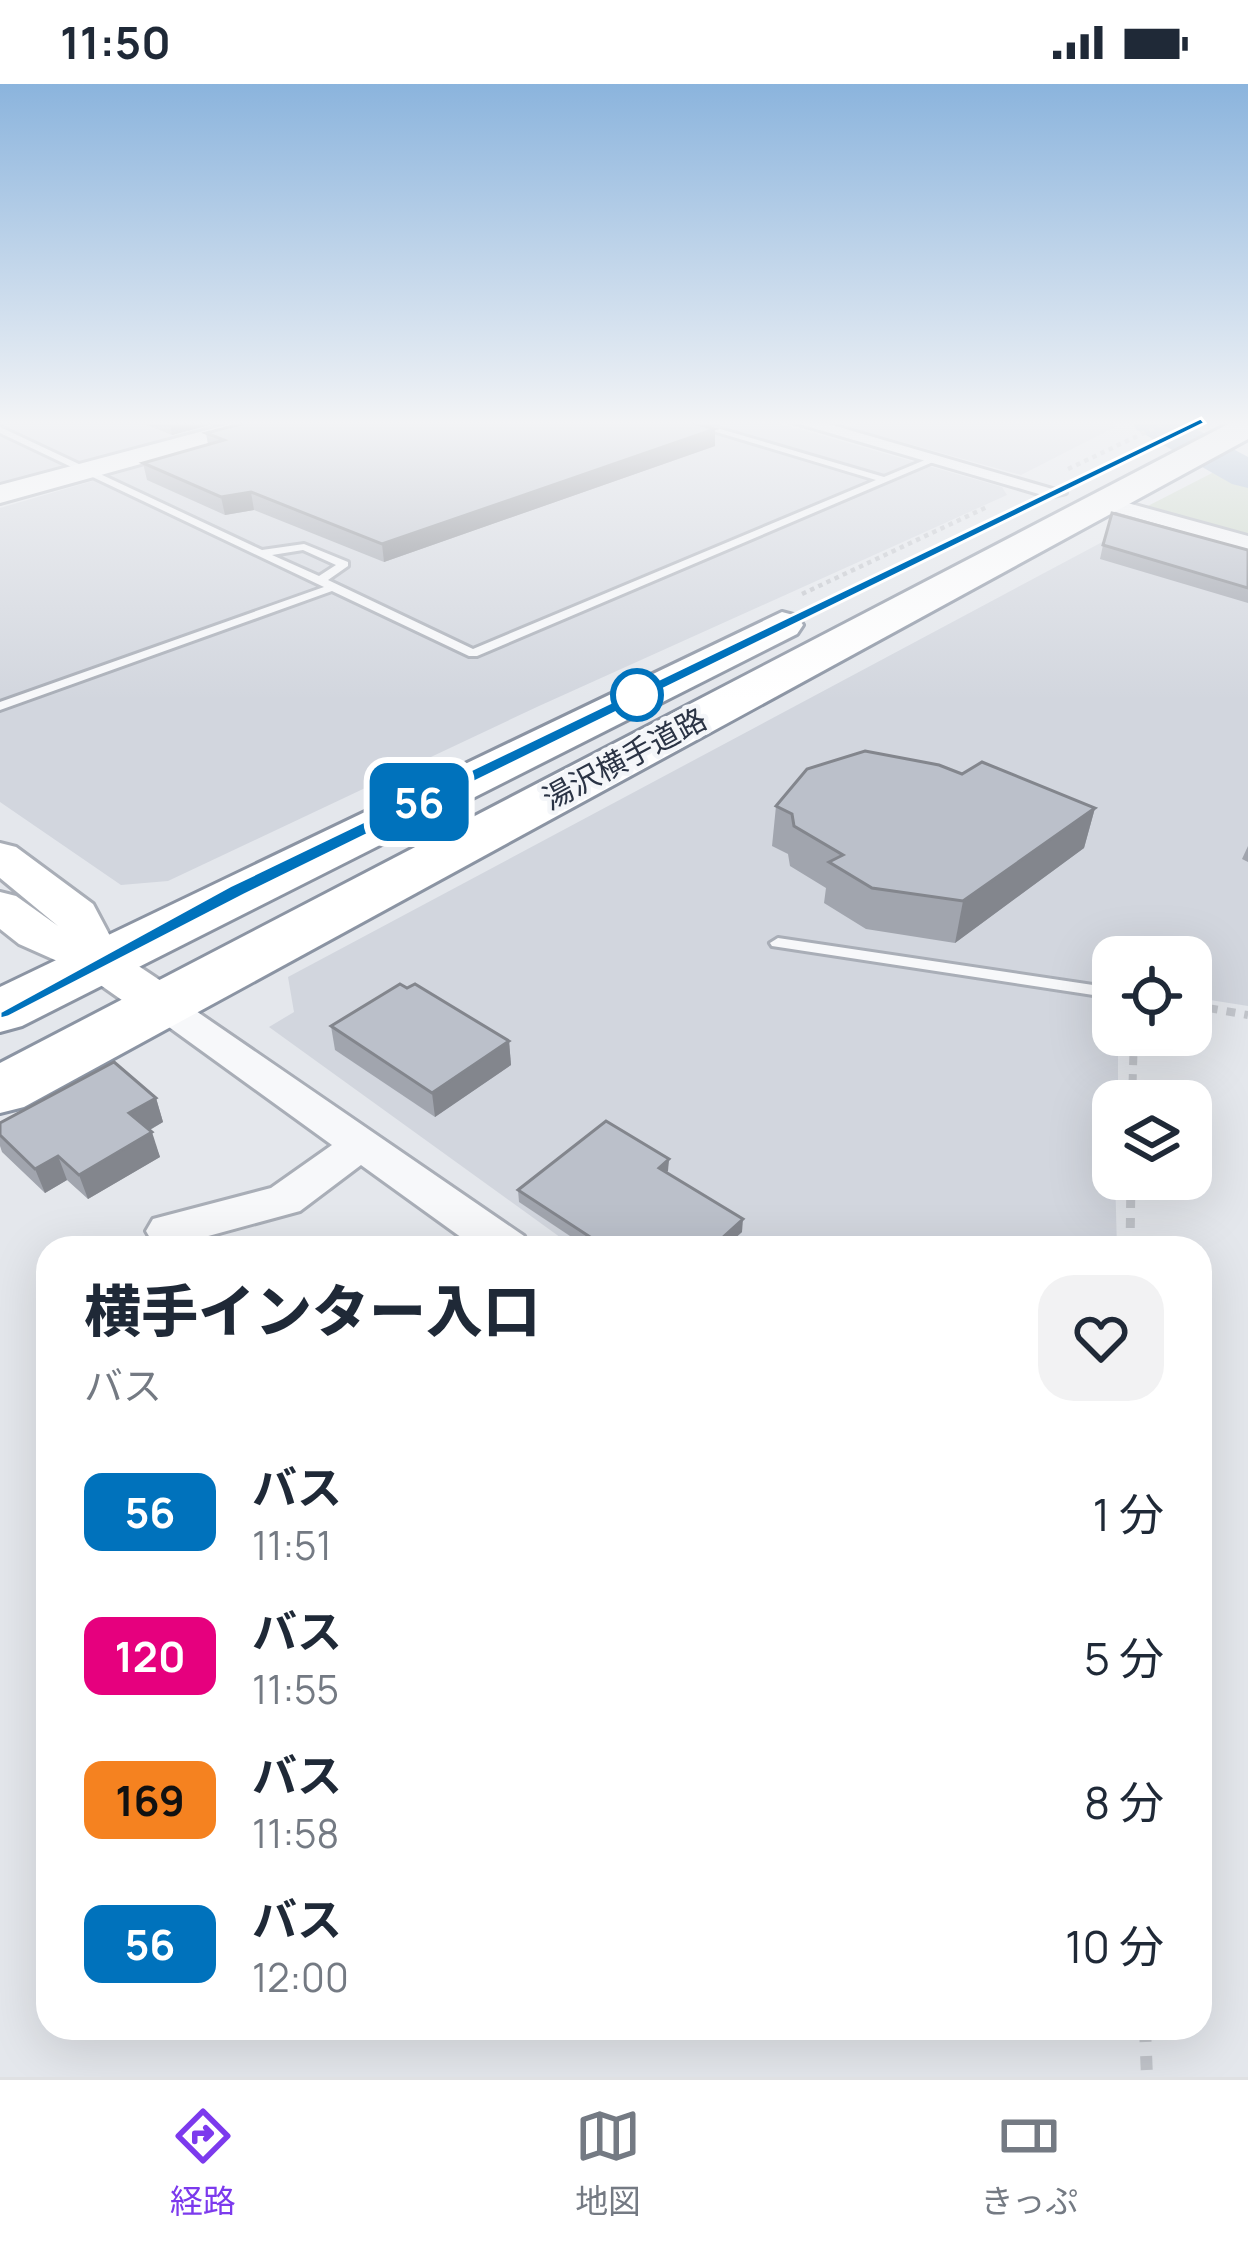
<!DOCTYPE html>
<html lang="ja">
<meta charset="utf-8">
<style>
body{margin:0;font-family:Manrope,"Noto Sans JP",sans-serif;background:#f2f2f3;color:#1f2937;height:100vh;display:flex;flex-direction:column;font-size:45px;white-space:nowrap}
*{box-sizing:border-box;margin:0}
p{font-size:39px;color:#747a83}
.icon{flex:none;width:66px;height:66px;fill:none;stroke:currentColor;stroke-width:2;stroke-linecap:round;stroke-linejoin:round}
.map{position:relative;flex:1;overflow:hidden}
.side{position:absolute;left:36px;top:1152px;width:1176px;height:804px;display:flex;flex-direction:column;background:#fff;border-radius:36px;box-shadow:0 12px 48px #0002}
.side>*{flex:none}
.badge{padding:0 24px;border-radius:18px;font-size:42px;line-height:78px}
.buttons{position:absolute;left:1092px;top:852px;display:grid;gap:24px}
.buttons a{display:grid;place-items:center;width:120px;height:120px;border-radius:24px;background:#fff;box-shadow:0 12px 48px #0002;font-size:60px}
.map>.badge{position:absolute;translate:-50% -50%;box-shadow:0 0 0 6px #fff}
.round{display:grid;place-items:center;flex:none;width:126px;height:126px;border-radius:36px;background:#f2f2f3}
.summary{display:flex;align-items:center;justify-content:space-between;height:204px;padding:0 48px}
h1{font-size:57px;font-weight:800;line-height:90px}
ul{padding:0;list-style:none}
li{display:flex;align-items:center;gap:36px;height:144px;padding:0 48px}
li div{flex:1}
li b{display:block;font-size:45px}
li em{font-style:normal}
li .badge{min-width:132px;font-weight:700;text-align:center}
.status{display:flex;justify-content:space-between;align-items:center;height:84px;padding:0 60px;background:#fff;direction:ltr}
.status svg{height:33px;fill:currentColor}
.tab-bar{display:flex;justify-content:space-around;align-items:center;height:168px;border-top:3px solid #e0e1e3;background:#fff;font-size:33px;color:#747a83}
.tab-bar a{display:grid;justify-items:center;gap:6px}
.tab-bar .current{color:#7c3aed}
.map>svg:first-child{display:block}
</style>
<div class="status"><b>11:50</b><svg viewBox="0 0 49 12"><path d="M0 12V9h3v3zM5 12V6h3v6zM10 12V3h3v9zM15 12V0h3v12zM26 1h20v11H26zM47 4h2v5h-2z"/></svg></div>
<div class="map">
<svg width="1248" height="1993" viewBox="0 0 1248 1993">
<rect width="100%" height="100%" fill="#e4e7ec"/>
<!-- built -->
<g fill="#d2d6de">
<polygon points="0,337 243,337 0,401"/>
<polygon points="298,337 771,337 1002,403 1007,411 539,622 168,797 121,801 0,718 0,424"/>
<polygon points="866,337 1111,337 1115,343 1021,391 848,343"/>
<polygon points="1136,440 1248,467 1248,922 1191,913 1191,873 1113,873 1113,951 1118,951 1118,1017 1113,1017 1117,1164 575,1164 269,943 294,928 288,893"/>
</g>
<!-- green -->
<polygon fill="#c9d6c5" points="1218,386 1248,400 1248,454 1142,425"/>
<g fill="none" stroke-linecap="round" stroke-linejoin="round">
<!-- river -->
<polygon fill="#9fb4cc" fill-rule="evenodd" points="1131,337 1181,337 1248,373 1248,404 1232,400 1137,346"/>
<defs>
<g id="lane">
<path d="M680,337H693L884,393L932,373L940,375L477,572H469L332,507L0,626V618L324,503L0,349V343L262,466L304,460L348,478V482L328,496L473,565L876,396ZM303,466L336,481L319,492L272,471Z"/>
<polygon points="778,854 1113,904 1113,914 772,862 770,859"/>
</g>
<g id="street">
<polygon points="789,337 818,337 1066,409 1049,413"/>
<polygon points="1102,412 1248,452 1248,466 1095,422 1092,418"/>
<polygon points="164,910 177,914 524,1152 530,1164 476,1164 361,1081 300,1127 168,1163 153,1159 146,1147 153,1135 271,1104 332,1061 151,930 146,922 151,914"/>
</g>
<g id="secondary">
<polygon points="241,337 282,337 278,342 0,419 0,401"/>
<polygon points="0,759 16,763 93,820 119,869 182,911 189,922 182,933 164,938 146,933 82,888 19,860 0,845 0,808 16,812 58,842 0,794"/>
</g>
<g id="highway">
<polygon points="1234,337 1248,337 1248,355 24,1023 0,1029 0,979"/>
<polygon points="782,528 797,532 803,541 797,550 22,942 0,948 0,903"/>
</g>
</defs>
<!-- lane casing -->
<use href="#lane" stroke="#a9aeb7" stroke-width="6"/>
<!-- street casing -->
<use href="#street" stroke="#a9aeb7" stroke-width="6"/>
<!-- secondary casing -->
<use href="#secondary" stroke="#a9aeb7" stroke-width="6"/>
<!-- highway casing -->
<use href="#highway" stroke="#8b94a3" stroke-width="6"/>
<!-- path-far3 -->
<g stroke="#c2c5cb" stroke-width="4.5" stroke-dasharray="4.5 4.5" stroke-linecap="butt">
<polyline points="1068,385 1169,337"/>
<polyline points="802,510 989,422"/>
</g>
<!-- path-far2 -->
<g stroke="#c2c5cb" stroke-width="8" stroke-dasharray="9 9" stroke-linecap="butt">
<polyline points="1191,921 1248,931"/>
<polyline points="1132,1017 1134,951"/>
</g>
<!-- path-far1 -->
<polyline stroke="#c2c5cb" stroke-width="9" stroke-dasharray="10 10" stroke-linecap="butt" points="1130,1164 1131,1095"/>
<!-- path -->
<polyline stroke="#c2c5cb" stroke-width="12" stroke-dasharray="14 14" stroke-linecap="butt" points="1145,1944 1147,1993"/>
<!-- lane -->
<use href="#lane" fill="#f7f8fa" fill-rule="evenodd"/>
<!-- street -->
<use href="#street" fill="#f7f8fa" fill-rule="evenodd"/>
<!-- secondary -->
<use href="#secondary" fill="#fff" fill-rule="evenodd"/>
<!-- highway -->
<use href="#highway" fill="#fff" fill-rule="evenodd"/>
</g>
<!-- wall -->
<g fill="#a1a5ae">
<polygon points="137,337 224,337 172,351"/>
<polygon points="206,349 715,362 384,478 254,426 225,431 147,396 143,379 208,361"/>
<polygon points="1103,461 1248,466 1248,519 1100,475"/>
<polygon points="962,690 1095,724 1084,764 955,859 866,845 824,819 826,804 790,782 788,770 772,762 776,722"/>
<polygon points="1248,762 1248,778 1242,775"/>
<polygon points="331,942 509,957 511,981 435,1033 335,966"/>
<polygon points="156,1014 163,1038 150,1046 160,1073 88,1115 67,1096 45,1109 2,1068 0,1062 0,1039"/>
<polygon points="669,1075 667,1089 742,1148 724,1164 588,1164 519,1118 518,1106"/>
</g>
<!-- shaded-wall -->
<g fill="#83868d">
<polygon points="169,337 224,337 172,351"/>
<polygon points="715,345 715,362 384,478 382,460"/>
<polygon points="251,408 254,426 225,431 221,413"/>
<polygon points="1095,724 1084,764 955,859 963,817"/>
<polygon points="509,957 511,981 435,1033 432,1009"/>
<polygon points="156,1014 163,1038 137,1053 129,1029"/>
<polygon points="152,1048 160,1073 88,1115 79,1091"/>
<polygon points="58,1072 67,1096 45,1109 35,1085"/>
<polygon points="669,1075 668,1087 658,1096 659,1084"/>
<polygon points="743,1135 742,1148 724,1164 711,1164"/>
</g>
<!-- building -->
<g fill="#bbc0ca" stroke="#83868d" stroke-width="3">
<polygon points="252,337 687,337 715,345 382,460 251,408 221,413 143,379 224,356 206,349"/>
<polygon points="1112,429 1248,466 1248,504 1103,461"/>
<polygon points="865,667 939,681 962,690 982,678 1095,724 963,817 872,804 829,778 843,771 794,742 792,730 776,722 807,685"/>
<polygon points="400,900 407,904 415,900 509,957 432,1009 331,942"/>
<polygon points="114,978 156,1014 129,1029 152,1048 79,1091 58,1072 35,1085 0,1051 0,1039"/>
<polygon points="606,1037 669,1075 659,1084 743,1135 711,1164 607,1164 518,1106"/>
</g>
<!-- sky -->
<linearGradient id="sky" x2="0" y2="1"><stop stop-color="#8bb4dd"/><stop offset="0.55" stop-color="#f3f4f6"/><stop offset="1" stop-color="#f3f4f6" stop-opacity="0"/></linearGradient>
<rect width="1248" height="616" fill="url(#sky)"/>
<!-- line -->
<polygon fill="#0072bc" stroke="#fff" stroke-width="3" points="1201,334 1205,339 244,811 8,933 0,935 0,928 230,802"/>
<!-- markers -->
<circle fill="#fff" stroke="#0072bc" stroke-width="6" cx="637" cy="611" r="24"/>
<g text-anchor="middle" dominant-baseline="central" stroke-width="9" stroke-linejoin="round" paint-order="stroke">
<!-- far-street labels -->
<g font-size="30" fill="#2b3445" stroke="#f4f6f9">
<text transform="translate(624 674) rotate(-28)">湯沢横手道路</text>
</g>
</g>
</svg>
<div class="buttons">
<a><svg class="icon" aria-label="locate" viewBox="0 0 24 24"><circle cx="12" cy="12" r="6"/><path d="M12 2v4M12 18v4M2 12h4M18 12h4"/></svg></a>
<a><svg class="icon" aria-label="layers" viewBox="0 0 24 24"><path d="M12 4l9 5-9 5-9-5zM3 14l9 5 9-5"/></svg></a>
</div>
<b class="badge" style="left:419px;top:718px;background:#0072bc;color:#fff">56</b>
<section class="side">
<div class="summary"><div><h1>横手インター入口</h1><p>バス</p></div><a class="round"><svg class="icon" aria-label="heart" viewBox="0 0 24 24"><path d="M12 20l-8-8c-3-5 5-10 8-4 3-6 11-1 8 4z"/></svg></a></div>
<ul>
<li><span class="badge" style="background:#0072bc;color:#fff">56</span><div><b>バス</b><p>11:51</p></div><em>1 分</em></li>
<li><span class="badge" style="background:#e6007e;color:#fff">120</span><div><b>バス</b><p>11:55</p></div><em>5 分</em></li>
<li><span class="badge" style="background:#f58220;color:#111">169</span><div><b>バス</b><p>11:58</p></div><em>8 分</em></li>
<li><span class="badge" style="background:#0072bc;color:#fff">56</span><div><b>バス</b><p>12:00</p></div><em>10 分</em></li>
</ul>
</section>
</div>
<nav class="tab-bar">
<a class="current"><svg class="icon" aria-label="directions" viewBox="0 0 24 24"><path d="M12 3l9 9-9 9-9-9zM9 14v-3h6M13 9l2 2-2 2"/></svg>経路</a>
<a><svg class="icon" aria-label="map" viewBox="0 0 24 24"><path d="M3 6l6-2 6 2 6-2v14l-6 2-6-2-6 2zM9 4v14M15 6v14"/></svg>地図</a>
<a><svg class="icon" aria-label="tickets" viewBox="0 0 24 24"><path d="M3 7h18v10H3zM15 7v10"/></svg>きっぷ</a>
</nav>
